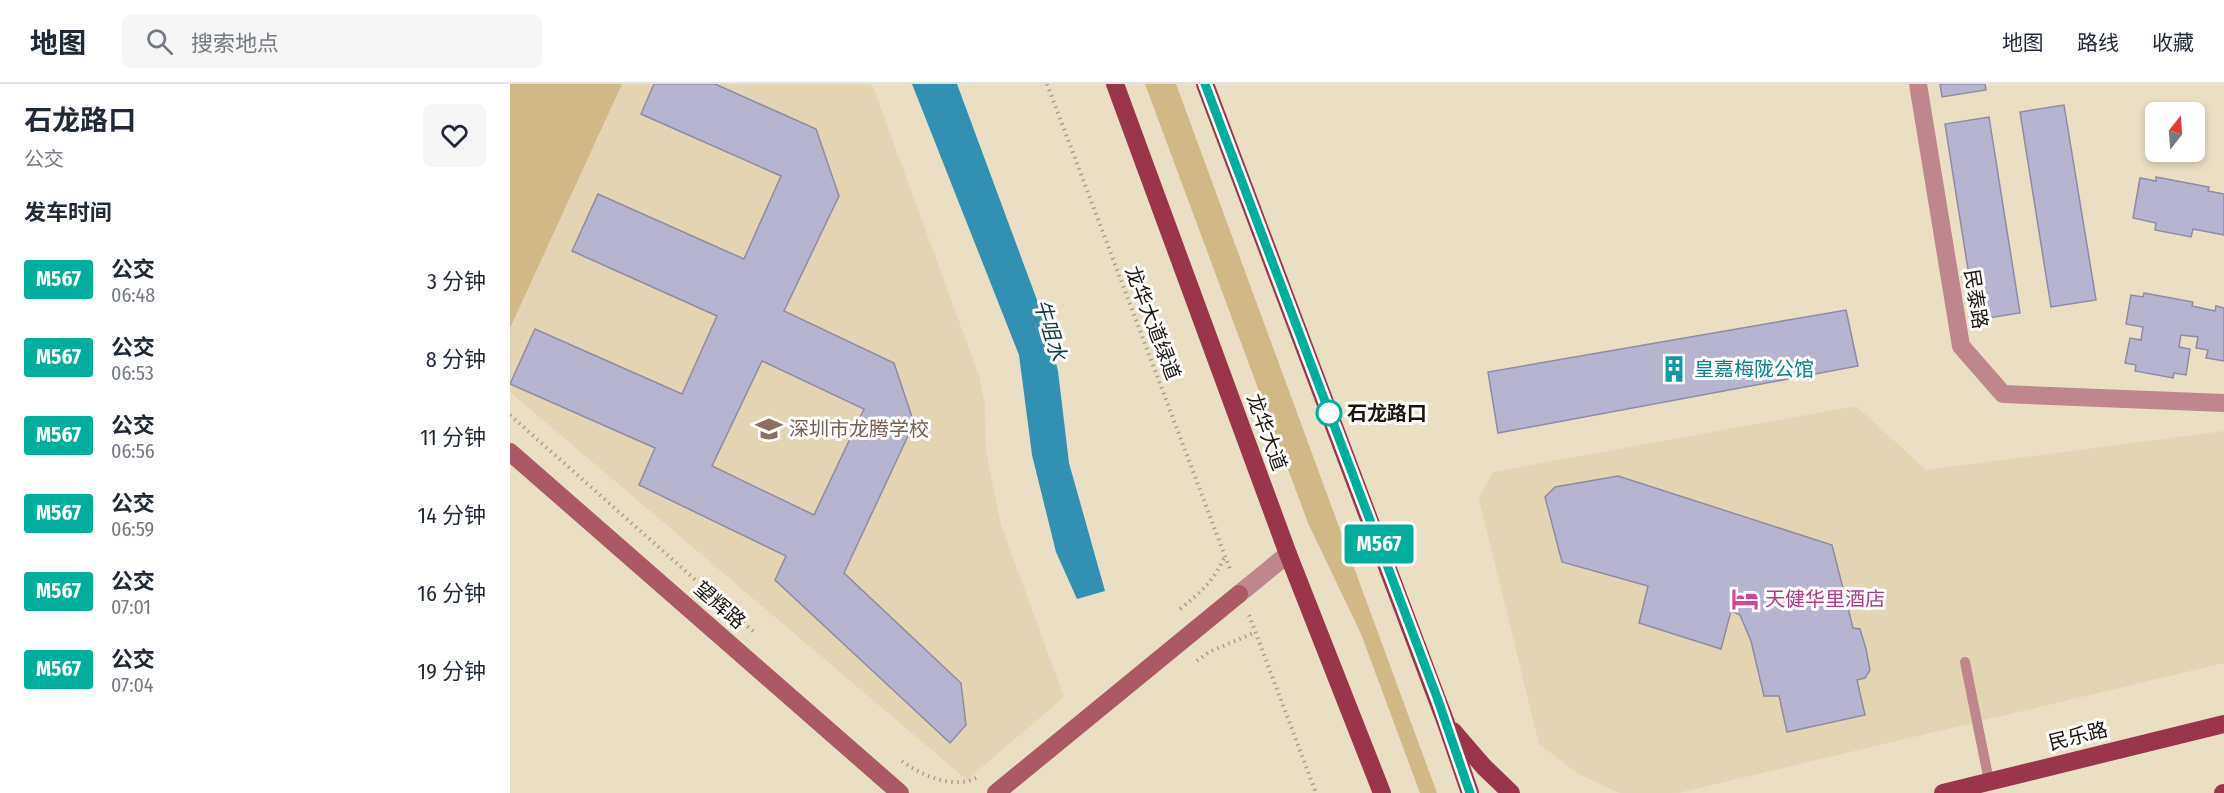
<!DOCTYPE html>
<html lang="zh">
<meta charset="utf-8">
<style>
body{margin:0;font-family:"Fira Sans Condensed","Noto Sans SC",sans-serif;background:#f6f6f7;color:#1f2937;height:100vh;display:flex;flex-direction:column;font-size:22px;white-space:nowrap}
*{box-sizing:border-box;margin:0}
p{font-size:20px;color:#747a83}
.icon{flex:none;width:33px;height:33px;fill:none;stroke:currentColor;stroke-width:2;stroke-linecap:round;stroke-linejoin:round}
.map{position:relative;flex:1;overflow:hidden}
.sheet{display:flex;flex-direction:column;background:#fff;width:510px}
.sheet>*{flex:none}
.badge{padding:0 12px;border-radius:4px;font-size:21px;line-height:39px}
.needle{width:39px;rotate:17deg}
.fabs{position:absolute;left:1635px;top:18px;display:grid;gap:12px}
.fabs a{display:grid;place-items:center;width:60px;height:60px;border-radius:9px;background:#fff;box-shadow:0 3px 9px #0003;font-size:30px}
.map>.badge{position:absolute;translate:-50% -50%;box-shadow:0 0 0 3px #fff}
h2{padding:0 24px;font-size:22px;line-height:54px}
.round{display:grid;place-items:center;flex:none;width:63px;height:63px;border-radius:9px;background:#f6f6f7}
.headline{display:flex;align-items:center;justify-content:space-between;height:102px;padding:0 24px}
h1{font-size:28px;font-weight:700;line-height:45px}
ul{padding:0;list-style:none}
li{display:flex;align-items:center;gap:18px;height:78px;padding:0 24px}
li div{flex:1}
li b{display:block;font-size:22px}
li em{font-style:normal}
li .badge{min-width:66px;font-weight:700;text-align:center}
header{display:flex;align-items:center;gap:36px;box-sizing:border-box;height:84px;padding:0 30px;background:#fff;border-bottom:2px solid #e0e1e3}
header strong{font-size:28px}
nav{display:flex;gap:33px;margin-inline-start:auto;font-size:21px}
.search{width:420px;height:54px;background:#f6f6f7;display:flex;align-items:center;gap:15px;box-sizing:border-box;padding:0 21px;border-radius:9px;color:#747a83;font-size:22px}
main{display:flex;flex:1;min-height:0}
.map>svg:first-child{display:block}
</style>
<header>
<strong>地图</strong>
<div class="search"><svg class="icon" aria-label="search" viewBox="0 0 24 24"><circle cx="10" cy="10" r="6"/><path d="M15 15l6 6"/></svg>搜索地点</div>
<nav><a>地图</a><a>路线</a><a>收藏</a></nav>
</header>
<main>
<section class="sheet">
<div class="headline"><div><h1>石龙路口</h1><p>公交</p></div><a class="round"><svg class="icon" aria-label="heart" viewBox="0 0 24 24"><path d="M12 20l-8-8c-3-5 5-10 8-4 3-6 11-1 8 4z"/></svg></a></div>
<h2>发车时间</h2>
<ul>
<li><span class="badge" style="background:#01ad9c;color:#fff">M567</span><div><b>公交</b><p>06:48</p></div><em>3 分钟</em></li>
<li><span class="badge" style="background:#01ad9c;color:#fff">M567</span><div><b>公交</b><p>06:53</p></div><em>8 分钟</em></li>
<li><span class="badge" style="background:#01ad9c;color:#fff">M567</span><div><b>公交</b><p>06:56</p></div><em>11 分钟</em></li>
<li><span class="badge" style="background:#01ad9c;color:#fff">M567</span><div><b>公交</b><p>06:59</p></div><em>14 分钟</em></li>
<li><span class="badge" style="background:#01ad9c;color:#fff">M567</span><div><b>公交</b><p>07:01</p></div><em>16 分钟</em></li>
<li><span class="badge" style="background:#01ad9c;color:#fff">M567</span><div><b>公交</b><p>07:04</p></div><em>19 分钟</em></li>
</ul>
</section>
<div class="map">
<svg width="1714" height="709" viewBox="0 0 1714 709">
<rect width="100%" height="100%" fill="#eadec4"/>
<!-- built -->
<g fill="#e3d4b3">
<polygon points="0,0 362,0 469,292 475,321 476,368 491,441 554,613 457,696 0,308"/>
<polygon points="1346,322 1416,386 1714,347 1714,579 1168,709 1110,709 1070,691 1029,660 969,415 983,388"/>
</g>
<!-- green -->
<g fill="#d0b987">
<polygon points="0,0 112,0 0,244"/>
<polygon points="635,0 666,0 927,709 910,709 851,550 798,439"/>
</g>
<!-- water -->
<polygon fill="#3291b2" points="402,0 447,0 537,243 548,287 559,379 595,507 567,515 546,468 522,371 509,271"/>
<!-- building -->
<g fill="#b6b4ce" stroke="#8e8ba4" stroke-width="1.5" fill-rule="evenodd">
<path d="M144,0H205L306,45L329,112L274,227L384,279L404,339L334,489L451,599L456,641L440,659L265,496L276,472L129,401L145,364L0,300L25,245L172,310L207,232L62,167L88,110L234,175L271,92L131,30ZM252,277L354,325L304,431L202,382Z"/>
<polygon points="1430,0 1475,0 1476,6 1432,13"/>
<polygon points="1554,21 1586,216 1541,223 1510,28"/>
<polygon points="1479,33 1510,229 1466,236 1435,40"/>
<polygon points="1646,93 1699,103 1698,107 1714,110 1714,151 1683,145 1681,153 1645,146 1646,139 1623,134 1630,94 1646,97"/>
<polygon points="1634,209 1683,218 1682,222 1705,227 1706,222 1714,224 1714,277 1696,274 1698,266 1686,264 1688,253 1671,251 1669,263 1680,265 1676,291 1664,289 1663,294 1625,287 1626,281 1615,279 1620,254 1631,256 1633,243 1616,240 1621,211 1633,213"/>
<polygon points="1336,226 1348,282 988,349 978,288"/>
<polygon points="1108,392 1322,461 1343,544 1350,545 1356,565 1360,586 1355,594 1347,596 1355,631 1277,648 1269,612 1254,612 1241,557 1230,531 1221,527 1211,565 1129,539 1138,502 1052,478 1035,413 1045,403"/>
</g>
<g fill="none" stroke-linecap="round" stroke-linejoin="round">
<!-- path -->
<g stroke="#a9a08b" stroke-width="4" stroke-dasharray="1.5 4.5" stroke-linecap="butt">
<polyline points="537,0 721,488"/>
<polyline points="0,331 244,548"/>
<path d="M670,525C691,508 704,497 715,472"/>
<polyline points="739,531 806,709"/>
<polyline points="687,577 699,568 746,548"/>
<path d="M392,677C412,692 445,706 468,693"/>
</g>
<!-- lane -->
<polyline stroke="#c0868d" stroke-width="10" points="1455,578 1479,697"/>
<!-- street -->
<g stroke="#c0868d" stroke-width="18">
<polyline points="1408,0 1451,262 1493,310 1714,319"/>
<polyline points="729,510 778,470"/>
</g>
<!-- secondary -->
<g stroke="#ac5966" stroke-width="18">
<polyline points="0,368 390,709"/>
<polyline points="486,709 729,510"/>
</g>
<!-- primary -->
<g stroke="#9b354b" stroke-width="18">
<polyline points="605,0 778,470 872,709"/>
<polyline points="695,0 936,639 960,709"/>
<polyline points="943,647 974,683 1001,709"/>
<polyline points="1433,709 1714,640"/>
<polyline points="1713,709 1714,709"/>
</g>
</g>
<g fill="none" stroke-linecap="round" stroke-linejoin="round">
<defs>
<polyline id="line" points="695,0 928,616 960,709"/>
</defs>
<!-- line casing -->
<use href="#line" stroke="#fff" stroke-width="14"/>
<!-- line -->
<use href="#line" stroke="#01ad9c" stroke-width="9"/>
</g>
<!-- icons -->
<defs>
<symbol id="building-bare" viewBox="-9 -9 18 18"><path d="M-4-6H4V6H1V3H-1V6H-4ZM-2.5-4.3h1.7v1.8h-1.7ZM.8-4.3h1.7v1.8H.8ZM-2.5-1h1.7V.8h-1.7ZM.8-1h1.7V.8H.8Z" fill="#0f9aa8" stroke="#fff" stroke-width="2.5" paint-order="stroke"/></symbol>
<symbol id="school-bare" viewBox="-9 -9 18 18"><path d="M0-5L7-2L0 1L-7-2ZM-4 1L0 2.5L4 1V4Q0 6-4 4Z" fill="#8d6e63" stroke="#fff" stroke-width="2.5" paint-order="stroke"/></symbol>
<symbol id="hotel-bare" viewBox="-9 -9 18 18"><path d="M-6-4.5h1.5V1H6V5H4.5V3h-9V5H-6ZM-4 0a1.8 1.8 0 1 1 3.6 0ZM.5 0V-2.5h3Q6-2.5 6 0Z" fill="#d1479c" stroke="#fff" stroke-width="2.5" paint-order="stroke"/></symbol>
</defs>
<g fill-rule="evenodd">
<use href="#building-bare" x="1145" y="266" width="38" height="38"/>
<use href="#school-bare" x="240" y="326" width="38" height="38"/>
<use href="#hotel-bare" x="1216" y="496" width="38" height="38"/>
</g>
<!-- markers -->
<circle fill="#fff" stroke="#01ad9c" stroke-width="3" cx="819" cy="329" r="12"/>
<g text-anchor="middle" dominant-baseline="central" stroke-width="6" stroke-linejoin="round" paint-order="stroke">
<!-- street labels -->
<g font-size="20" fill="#1b160d" stroke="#fff">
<text transform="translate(1466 215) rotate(81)">民泰路</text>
<text transform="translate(643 239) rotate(69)">龙华大道绿道</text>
<text transform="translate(757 348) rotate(70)">龙华大道</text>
<text transform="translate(210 521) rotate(41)">望辉路</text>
<text transform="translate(1568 652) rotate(-14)">民乐路</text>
</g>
<!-- culture labels -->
<g font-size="20" fill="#0d838f" stroke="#fff" text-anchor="start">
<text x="1184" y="285">皇嘉梅陇公馆</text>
</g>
<!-- stop labels -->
<g font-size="20" font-weight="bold" fill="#1b160d" stroke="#fff" text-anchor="start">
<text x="837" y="329">石龙路口</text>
</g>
<!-- education labels -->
<g font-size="20" fill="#785e54" stroke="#fff" text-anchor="start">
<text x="279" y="345">深圳市龙腾学校</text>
</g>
<!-- hotel labels -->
<g font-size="20" fill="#b23c85" stroke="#fff" text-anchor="start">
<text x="1255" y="515">天健华里酒店</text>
</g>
<!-- water labels -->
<g font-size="21" font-style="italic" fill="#123b4a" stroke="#fff">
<text transform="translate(540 246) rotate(73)">牛咀水</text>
</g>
</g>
</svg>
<div class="fabs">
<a><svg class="needle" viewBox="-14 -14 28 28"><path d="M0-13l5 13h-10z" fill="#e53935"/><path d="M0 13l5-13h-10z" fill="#747a83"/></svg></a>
</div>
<b class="badge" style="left:869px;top:460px;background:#01ad9c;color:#fff">M567</b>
</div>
</main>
